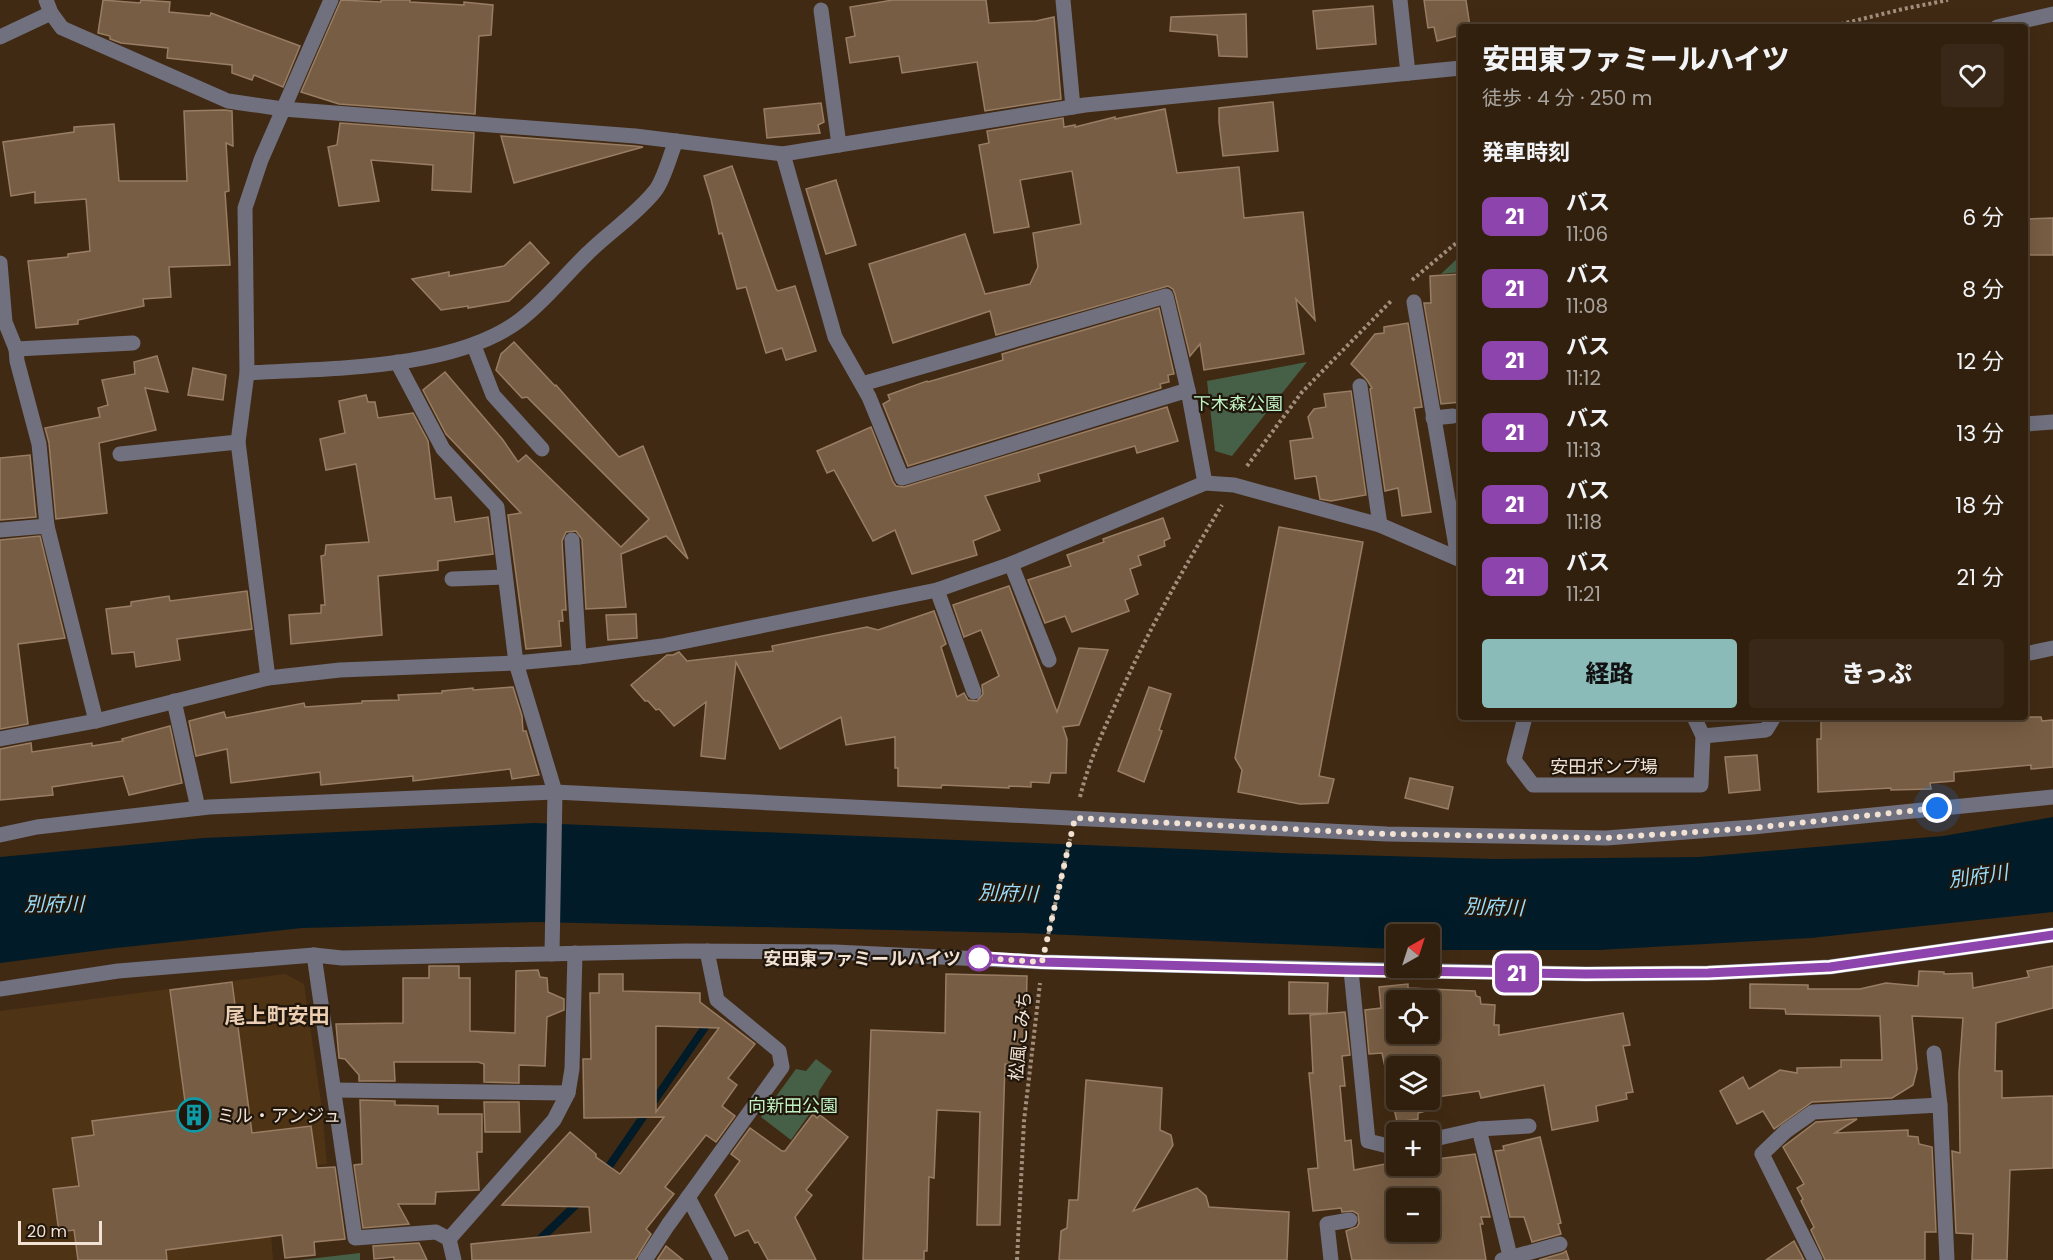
<!DOCTYPE html>
<html lang="ja">
<meta charset="utf-8">
<style>
body{margin:0;font-family:Poppins,"Noto Sans JP",sans-serif;background:#392817;color:#f1f3f6;height:100vh;display:flex;flex-direction:column;font-size:22px;white-space:nowrap}
*{box-sizing:border-box;margin:0}
p{font-size:20px;color:#a8a39e}
.icon{flex:none;width:33px;height:33px;fill:none;stroke:currentColor;stroke-width:2;stroke-linecap:round;stroke-linejoin:round}
.map{position:relative;flex:1;overflow:hidden}
.details{position:absolute;left:1458px;top:24px;width:570px;height:696px;display:flex;flex-direction:column;background:#31200e;border-radius:6px;box-shadow:0 6px 24px #0002,0 0 0 2px #4c3e2e}
.details>*{flex:none}
.badge{padding:0 12px;border-radius:9px;font-size:21px;line-height:39px}
.needle{width:39px;rotate:39deg}
.buttons{position:absolute;left:1386px;top:924px;display:grid;gap:12px}
.buttons a{display:grid;place-items:center;width:54px;height:54px;border-radius:6px;background:#31200e;box-shadow:0 6px 24px #0002,0 0 0 2px #4c3e2e;font-size:30px}
.scale{position:absolute;left:18px;bottom:15px;width:84px;box-sizing:border-box;padding-left:6px;border:3px solid #f1e2d4;border-top:0;font-size:16px;line-height:21px;white-space:nowrap;color:#f1e2d4;-webkit-text-stroke:4px #20160b;paint-order:stroke}
.you{position:absolute;width:30px;height:30px;margin:-15px;border:4px solid #fff;border-radius:50%;background:#1a73e8;box-shadow:0 0 0 9px #1a73e833}
.map>.badge{position:absolute;translate:-50% -50%;box-shadow:0 0 0 3px #fff}
h2{padding:0 24px;font-size:22px;line-height:54px}
.round{display:grid;place-items:center;flex:none;width:63px;height:63px;border-radius:6px;background:#392817}
.head{display:flex;align-items:center;justify-content:space-between;height:102px;padding:0 24px}
h1{font-size:28px;font-weight:800;line-height:45px}
.cta{display:flex;gap:12px;margin-top:auto;padding:12px 24px}
.cta a{flex:1;height:69px;border-radius:6px;background:#8bbbb9;color:#111;font-size:24px;font-weight:800;line-height:69px;text-align:center}
.cta a+a{background:#392817;color:#f1f3f6}
ul{padding:0;list-style:none}
li{display:flex;align-items:center;gap:18px;height:72px;padding:0 24px}
li div{flex:1}
li b{display:block;font-size:22px}
li em{font-style:normal}
li .badge{min-width:66px;font-weight:700;text-align:center}
.map>svg:first-child{display:block}
</style>
<div class="map">
<svg width="2053" height="1260" viewBox="0 0 2053 1260">
<rect width="100%" height="100%" fill="#412a13"/>
<!-- built -->
<polygon fill="#4f3315" points="285,974 304,984 322,1109 327,1164 266,1171 273,1260 0,1260 0,1011"/>
<!-- green -->
<g fill="#466047">
<polygon points="1461,255 1461,272 1441,274"/>
<polygon points="1307,362 1232,456 1215,451 1207,381"/>
<polygon points="816,1059 832,1071 819,1091 818,1102 791,1140 761,1117 796,1069 806,1071"/>
<polygon points="360,1253 360,1260 300,1260"/>
</g>
<!-- water -->
<polygon fill="#011c28" points="2053,817 2053,912 1811,938 1599,950 1430,950 1430,934 1396,934 1396,949 1022,933 536,922 302,928 116,948 0,963 0,857 204,838 535,823 1282,853 1493,859 1699,857 1943,836"/>
<g fill="none" stroke-linecap="round" stroke-linejoin="round">
<!-- stream -->
<g stroke="#011c28" stroke-width="8">
<polyline points="603,1175 710,1020"/>
<polyline points="536,1243 581,1200"/>
</g>
</g>
<!-- building -->
<g fill="#775d43" stroke="#987d64" stroke-width="1.5" fill-rule="evenodd">
<polygon points="103,0 140,3 141,0 170,2 169,12 210,16 211,13 300,46 283,87 254,75 252,80 232,73 232,65 167,58 168,48 121,43 110,39 110,36 98,33"/>
<polygon points="341,0 381,2 381,0 410,0 410,2 464,5 464,2 493,5 491,35 479,36 475,114 339,104 301,92"/>
<polygon points="893,0 986,0 989,23 1036,21 1054,17 1061,99 985,111 977,62 902,73 899,56 850,63 846,38 855,36 850,7"/>
<polygon points="1424,0 1466,0 1470,27 1461,27 1461,35 1437,41 1434,27 1428,28"/>
<polygon points="1373,6 1376,44 1317,49 1313,11"/>
<polygon points="1246,14 1247,57 1219,56 1217,35 1170,31 1171,17"/>
<polygon points="1273,102 1278,151 1223,156 1219,122 1219,108"/>
<polygon points="821,103 824,122 818,125 820,133 767,138 764,109"/>
<polygon points="1165,109 1177,173 1239,167 1244,218 1303,212 1315,320 1296,299 1304,354 1204,370 1200,344 1190,356 1175,294 1173,289 1168,286 996,335 990,311 893,343 869,264 965,234 985,294 1030,284 1038,267 1033,233 1081,224 1072,171 1020,180 1029,227 994,233 979,145 989,143 987,131 1063,118 1064,127 1075,125 1075,127 1115,117 1115,119"/>
<polygon points="224,110 232,111 233,146 226,143 229,191 225,192 230,265 169,267 171,297 143,299 144,306 78,320 78,324 36,328 28,261 68,257 68,254 90,251 86,199 35,203 35,192 11,196 3,142 74,132 74,127 114,124 119,181 187,181 184,111"/>
<polygon points="340,123 474,133 471,192 432,190 433,165 371,160 379,201 339,206 328,147 337,145"/>
<polygon points="501,136 634,146 643,147 514,183"/>
<polygon points="732,166 776,289 778,291 795,286 816,351 786,360 782,348 766,353 746,287 737,289 722,233 719,234 711,199 704,176"/>
<polygon points="836,180 856,245 826,254 806,189"/>
<polygon points="2053,218 2053,255 2025,255 2025,219"/>
<polygon points="530,242 549,263 509,301 468,308 468,306 441,310 412,279 449,272 449,276 504,266"/>
<polygon points="1461,274 1461,402 1441,404 1424,303 1431,303 1430,276"/>
<polygon points="1159,308 1174,374 1168,375 1169,382 1160,384 1161,388 908,466 883,404 890,400 888,395 927,381 928,382 1003,360 1002,354"/>
<polygon points="1408,323 1422,407 1414,408 1431,512 1402,516 1398,488 1385,491 1370,389 1372,388 1367,380 1351,364 1375,334 1384,333 1384,327"/>
<polygon points="514,342 555,386 556,385 619,457 643,446 688,559 666,536 621,554 626,607 586,609 582,539 576,531 566,532 562,541 566,610 562,610 563,621 559,621 561,646 526,649 508,515 521,513 446,434 423,390 445,372 503,440 518,462 526,455 621,547 649,519 527,397 522,398 496,370 501,354"/>
<polygon points="157,356 168,392 145,388 156,430 99,443 107,513 56,519 49,443 45,428 100,417 98,408 108,405 102,380 135,374 134,362"/>
<polygon points="193,368 226,375 223,400 188,395"/>
<polygon points="1351,391 1366,495 1331,501 1320,499 1316,476 1295,479 1290,441 1313,438 1308,417 1314,409 1326,407 1324,394"/>
<polygon points="366,395 368,402 375,402 378,418 413,413 428,441 435,499 451,497 455,522 488,517 493,554 438,561 438,570 378,576 382,635 291,644 289,615 321,613 321,605 325,605 321,556 325,555 326,545 369,542 356,464 326,470 320,439 345,433 339,401"/>
<polygon points="1167,407 1178,441 1137,453 1135,446 1038,474 1040,481 985,496 1000,530 973,541 977,555 912,574 895,530 873,541 834,470 827,473 817,451 871,427 893,482 896,486 904,487"/>
<polygon points="30,455 36,517 0,520 0,458"/>
<polygon points="1163,518 1170,538 1164,541 1165,546 1138,556 1141,565 1130,569 1138,594 1125,600 1129,611 1072,632 1065,616 1045,623 1028,580 1071,566 1067,555 1104,542 1103,539"/>
<polygon points="1279,527 1363,542 1319,776 1334,779 1328,803 1300,804 1238,792 1242,770 1235,758"/>
<polygon points="40,536 65,638 18,644 28,724 0,729 0,540"/>
<polygon points="1009,586 1057,712 1079,648 1108,650 1079,725 1063,727 1067,739 1066,773 1051,773 1049,783 1031,782 1031,787 1009,786 1009,788 942,785 941,788 898,786 898,768 895,768 895,737 846,745 841,717 780,749 736,662 725,759 701,756 706,702 674,726 659,709 656,710 648,701 645,701 631,685 667,655 673,655 679,652 687,661 773,651 772,646 867,627 878,630 934,611 946,644 941,647 957,697 964,693 968,700 977,701 983,694 982,685 999,676 981,630 964,637 953,605"/>
<polygon points="247,591 252,629 177,639 180,660 136,667 134,652 112,654 106,609 131,606 131,602 169,596 170,601"/>
<polygon points="636,614 637,638 608,640 606,615"/>
<polygon points="513,687 522,716 523,731 526,731 539,775 512,779 510,769 413,781 413,776 321,785 320,772 231,783 227,749 196,756 189,721 224,712 226,718 304,703 305,707 362,703 362,701 399,700 398,695 442,693 442,691 473,688 473,690"/>
<polygon points="1149,687 1171,694 1159,730 1162,731 1144,782 1118,771"/>
<polygon points="1821,717 2041,717 2042,721 2053,720 2053,767 2031,769 2031,765 1954,772 1954,781 1930,783 1931,789 1891,790 1891,788 1818,792 1817,739 1821,739"/>
<polygon points="170,726 182,783 129,795 123,776 52,787 53,795 0,800 0,749 31,743 32,752 92,743 92,746 123,741 122,739"/>
<polygon points="1757,755 1760,790 1729,793 1725,757"/>
<polygon points="1410,778 1453,787 1448,809 1405,798"/>
<polygon points="429,966 459,966 459,978 470,978 470,1031 515,1033 516,971 538,970 540,977 547,978 548,992 564,999 564,1010 547,1017 545,1066 519,1065 519,1083 484,1082 484,1064 478,1062 394,1062 395,1081 359,1081 359,1075 345,1059 339,1058 336,1024 403,1023 403,978 429,978"/>
<polygon points="2053,966 2053,1008 1996,1023 1995,1071 2002,1071 2002,1098 2053,1096 2053,1168 2010,1170 2007,1260 1972,1260 1973,1234 1956,1233 1952,1151 1960,1153 1959,1073 1963,1018 1912,1016 1917,1069 1913,1085 1892,1098 1812,1102 1774,1129 1763,1111 1737,1124 1720,1091 1743,1077 1749,1089 1780,1070 1797,1073 1797,1068 1841,1067 1841,1060 1882,1060 1880,1016 1786,1014 1785,1009 1750,1008 1750,984 1808,985 1808,989 1860,989 1886,983 1918,986 1919,971 1944,972 1944,974 1972,973 1973,988 2029,977 2027,971"/>
<path d="M599,974H623V991L700,993V1002L755,1044L728,1078L737,1085L722,1106L735,1116L716,1142L706,1135L665,1187L674,1194L646,1229L651,1234L635,1260H472L471,1244L591,1232L589,1207L502,1205L570,1132L596,1154V1157L620,1174L664,1117L584,1118L583,1059H591L590,993H599ZM656,1026L719,1028L656,1112Z"/>
<polygon points="946,974 1027,976 1025,1065 1005,1064 1000,1225 977,1225 980,1112 937,1110 934,1178 929,1177 927,1251 924,1251 924,1260 863,1260 871,1030 945,1033"/>
<polygon points="232,982 252,1133 311,1126 317,1168 335,1167 345,1239 314,1242 315,1255 285,1258 282,1235 166,1250 167,1260 78,1260 74,1230 59,1232 53,1189 79,1186 72,1138 94,1135 92,1121 186,1109 170,990"/>
<polygon points="1289,982 1328,983 1327,1013 1289,1014"/>
<path d="M1408,984V988L1475,991L1476,996L1480,997L1481,1004L1495,1005L1494,1025H1499V1035L1623,1013L1630,1045L1623,1046L1633,1092L1626,1093L1627,1099L1596,1106L1598,1121L1552,1130L1544,1085L1481,1098L1479,1091L1430,1098V1066H1396V1100H1423L1426,1111L1418,1113V1119L1397,1122L1382,1053L1369,1054L1365,1010L1381,1008L1379,987ZM1396,1000H1430V1034H1396Z"/>
<path d="M1345,1012L1350,1055L1342,1056L1345,1086H1340L1345,1141L1351,1140L1354,1170L1390,1163L1391,1166H1430V1160L1475,1154L1490,1217H1481L1483,1224H1480L1486,1260H1352L1346,1231L1357,1227L1359,1223L1358,1214L1353,1211L1342,1212L1341,1208L1313,1211L1308,1169L1318,1168L1309,1073H1313L1310,1015ZM1396,1198H1430V1232H1396Z"/>
<polygon points="1086,1080 1162,1088 1160,1130 1171,1135 1173,1145 1133,1211 1197,1188 1206,1196 1209,1207 1289,1212 1287,1260 1059,1260 1061,1231 1067,1228 1069,1200 1078,1200"/>
<polygon points="360,1100 395,1101 395,1105 438,1106 438,1114 482,1114 482,1152 477,1152 479,1190 436,1192 435,1204 398,1204 409,1224 363,1228 354,1165 362,1164"/>
<polygon points="484,1102 519,1102 520,1132 485,1132"/>
<polygon points="813,1114 817,1118 820,1115 848,1137 806,1190 812,1195 795,1217 816,1260 768,1260 758,1242 755,1243 748,1230 735,1236 715,1195 740,1161 731,1154 750,1128 782,1151 785,1151"/>
<polygon points="1857,1119 1835,1133 1908,1130 1908,1136 1918,1137 1919,1144 1932,1147 1936,1232 1925,1232 1925,1260 1825,1260 1811,1230 1814,1227 1801,1201 1803,1199 1797,1188 1804,1184 1783,1147 1816,1122"/>
<polygon points="1540,1137 1561,1223 1558,1224 1561,1234 1532,1242 1524,1217 1510,1217 1495,1151 1504,1150 1503,1146"/>
<polygon points="1794,1241 1804,1260 1766,1260"/>
<polygon points="419,1243 427,1260 394,1260 394,1257 374,1259 373,1246"/>
<polygon points="666,1246 683,1260 657,1260"/>
<polygon points="1566,1251 1569,1260 1539,1260 1563,1253"/>
</g>
<g fill="none" stroke-linecap="round" stroke-linejoin="round">
<!-- path -->
<g stroke="#a18e7c" stroke-width="4" stroke-dasharray="3 3" stroke-linecap="butt">
<polyline points="1829,27 1903,9 1948,0"/>
<polyline points="1412,280 1461,239"/>
<polyline points="1247,466 1302,392 1392,300"/>
<path d="M1080,797C1088,764 1102,733 1116,703C1146,634 1183,569 1222,505"/>
<polyline points="1047,940 1070,839"/>
<polyline points="1017,1260 1024,1121 1040,983"/>
</g>
<!-- minor -->
<g stroke="#70707f" stroke-width="15">
<polyline points="46,0 51,13 62,28 228,101 283,109 635,136 783,154 1085,105 1461,68"/>
<polyline points="1063,0 1073,107"/>
<polyline points="1400,0 1408,73"/>
<polyline points="821,10 839,145"/>
<polyline points="1997,27 2053,14"/>
<polyline points="0,37 51,13"/>
<polyline points="783,154 835,337 869,397 902,478 1188,390 1205,483"/>
<polyline points="0,263 5,322 16,349 133,343"/>
<polyline points="1414,302 1458,558"/>
<polyline points="474,346 493,395 542,449"/>
<polyline points="16,349 17,361 39,444 47,526 96,721"/>
<polyline points="397,362 443,449 497,507 516,663 555,792 552,954"/>
<path d="M247,373C328,368 454,370 520,320C546,300 565,275 588,253C609,232 636,215 655,191C664,180 670,155 676,141"/>
<polyline points="862,384 1166,296 1188,390"/>
<polyline points="1360,386 1380,525"/>
<polyline points="1433,418 1453,416"/>
<polyline points="2025,424 2053,422"/>
<polyline points="120,454 238,442"/>
<polyline points="0,530 47,526"/>
<polyline points="572,540 579,657"/>
<polyline points="1011,564 1049,660"/>
<polyline points="452,579 505,577"/>
<polyline points="937,590 974,692"/>
<polyline points="2025,654 2053,648"/>
<polyline points="268,678 238,442 247,373 245,208 261,160 331,0"/>
<polyline points="174,701 198,808"/>
<polyline points="1525,717 1514,760 1533,785 1701,785 1703,736 1694,717"/>
<polyline points="1703,736 1766,730 1774,717"/>
<polyline points="0,739 96,721 268,678 340,670 516,663 579,657 662,646 937,590 1011,564 1205,483 1234,485 1380,525 1461,560"/>
<polyline points="0,835 37,827 209,807 555,792 1387,834 1606,838 1753,827 2053,797"/>
<polyline points="314,955 355,1238 436,1232 449,1239 454,1260"/>
<polyline points="1351,970 1368,1141 1396,1148"/>
<polyline points="0,989 118,971 314,955 342,958 687,951 835,952 1042,962 1239,967 1586,974 1708,973 1830,967 2053,935"/>
<polyline points="1934,1053 1940,1105"/>
<polyline points="334,1090 568,1093"/>
<polyline points="1479,1129 1510,1256"/>
<polyline points="1430,1140 1479,1129 1529,1126"/>
<polyline points="688,1197 721,1260"/>
<polyline points="449,1239 554,1120 568,1093 572,1069 575,953"/>
<polyline points="645,1260 668,1225 782,1067 779,1051 717,1000 707,951"/>
<polyline points="1331,1260 1327,1224 1350,1220"/>
<polyline points="1502,1260 1560,1244"/>
<polyline points="1815,1260 1762,1154 1786,1131 1813,1112 1940,1105 1947,1260"/>
</g>
</g>
<g fill="none" stroke-linecap="round" stroke-linejoin="round">
<defs>
<polyline id="line" points="979,958 1042,962 1351,970 1586,974 1708,973 1830,967 2053,935"/>
</defs>
<!-- line casing -->
<use href="#line" stroke="#fff" stroke-width="14"/>
<!-- line -->
<use href="#line" stroke="#8e44ad" stroke-width="9"/>
<!-- walk -->
<polyline stroke="#f1e2d4" stroke-width="6" stroke-dasharray="0 10.8" points="979,958 1042,962 1075,818 1387,834 1606,838 1753,828 1937,808"/>
</g>
<!-- icons -->
<defs>
<symbol id="building-ring" viewBox="-11 -11 22 22"><circle r="9.5" fill="#20160b" stroke="#0f9aa8" stroke-width="1.5"/><path d="M-4-6H4V6H1V3H-1V6H-4ZM-2.5-4.3h1.7v1.8h-1.7ZM.8-4.3h1.7v1.8H.8ZM-2.5-1h1.7V.8h-1.7ZM.8-1h1.7V.8H.8Z" fill="#0f9aa8"/></symbol>
</defs>
<g fill-rule="evenodd">
<use href="#building-ring" x="175" y="1096" width="38" height="38"/>
</g>
<!-- markers -->
<circle fill="#fff" stroke="#8e44ad" stroke-width="3" cx="979" cy="958" r="12"/>
<g text-anchor="middle" dominant-baseline="central" stroke-width="4.5" stroke-linejoin="round" paint-order="stroke">
<!-- park labels -->
<g font-size="18" fill="#c0f2c3" stroke="#20160b">
<text x="1238" y="403">下木森公園</text>
<text x="793" y="1105">向新田公園</text>
</g>
<!-- street labels -->
<g font-size="18" fill="#f1e2d4" stroke="#20160b">
<text x="1604" y="766">安田ポンプ場</text>
<text transform="translate(1020 1036) rotate(-84)">松風こみち</text>
</g>
<!-- stop labels -->
<g font-size="18" font-weight="bold" fill="#f1e2d4" stroke="#20160b" text-anchor="end">
<text x="961" y="958">安田東ファミールハイツ</text>
</g>
<!-- poi labels -->
<g font-size="18" fill="#f1e2d4" stroke="#20160b" text-anchor="start">
<text x="217" y="1115">ミル・アンジュ</text>
</g>
<!-- water labels -->
<g font-size="20" font-style="italic" fill="#99ddfd" stroke="#20160b">
<text transform="translate(1978 876) rotate(-8)">別府川</text>
<text transform="translate(1008 893) rotate(2)">別府川</text>
<text x="54" y="904">別府川</text>
<text transform="translate(1494 907) rotate(2)">別府川</text>
</g>
<!-- quarter labels -->
<g font-size="21" font-weight="bold" fill="#eccfb3" stroke="#20160b">
<text x="277" y="1015">尾上町安田</text>
</g>
</g>
</svg>
<div class="buttons">
<a><svg class="needle" viewBox="-14 -14 28 28"><path d="M0-13l5 13h-10z" fill="#e53935"/><path d="M0 13l5-13h-10z" fill="#a8a39e"/></svg></a>
<a><svg class="icon" aria-label="locate" viewBox="0 0 24 24"><circle cx="12" cy="12" r="6"/><path d="M12 2v4M12 18v4M2 12h4M18 12h4"/></svg></a>
<a><svg class="icon" aria-label="layers" viewBox="0 0 24 24"><path d="M12 4l9 5-9 5-9-5zM3 14l9 5 9-5"/></svg></a>
<a>+</a>
<a>−</a>
</div>
<div class="scale">20 m</div>
<div class="you" style="left:1937px;top:808px"></div>
<b class="badge" style="left:1517px;top:973px;background:#8e44ad;color:#fff">21</b>
<section class="details">
<div class="head"><div><h1>安田東ファミールハイツ</h1><p>徒歩 · 4 分 · 250 m</p></div><a class="round"><svg class="icon" aria-label="heart" viewBox="0 0 24 24"><path d="M12 20l-8-8c-3-5 5-10 8-4 3-6 11-1 8 4z"/></svg></a></div>
<h2>発車時刻</h2>
<ul>
<li><span class="badge" style="background:#8e44ad;color:#fff">21</span><div><b>バス</b><p>11:06</p></div><em>6 分</em></li>
<li><span class="badge" style="background:#8e44ad;color:#fff">21</span><div><b>バス</b><p>11:08</p></div><em>8 分</em></li>
<li><span class="badge" style="background:#8e44ad;color:#fff">21</span><div><b>バス</b><p>11:12</p></div><em>12 分</em></li>
<li><span class="badge" style="background:#8e44ad;color:#fff">21</span><div><b>バス</b><p>11:13</p></div><em>13 分</em></li>
<li><span class="badge" style="background:#8e44ad;color:#fff">21</span><div><b>バス</b><p>11:18</p></div><em>18 分</em></li>
<li><span class="badge" style="background:#8e44ad;color:#fff">21</span><div><b>バス</b><p>11:21</p></div><em>21 分</em></li>
</ul>
<div class="cta"><a>経路</a><a>きっぷ</a></div>
</section>
</div>
